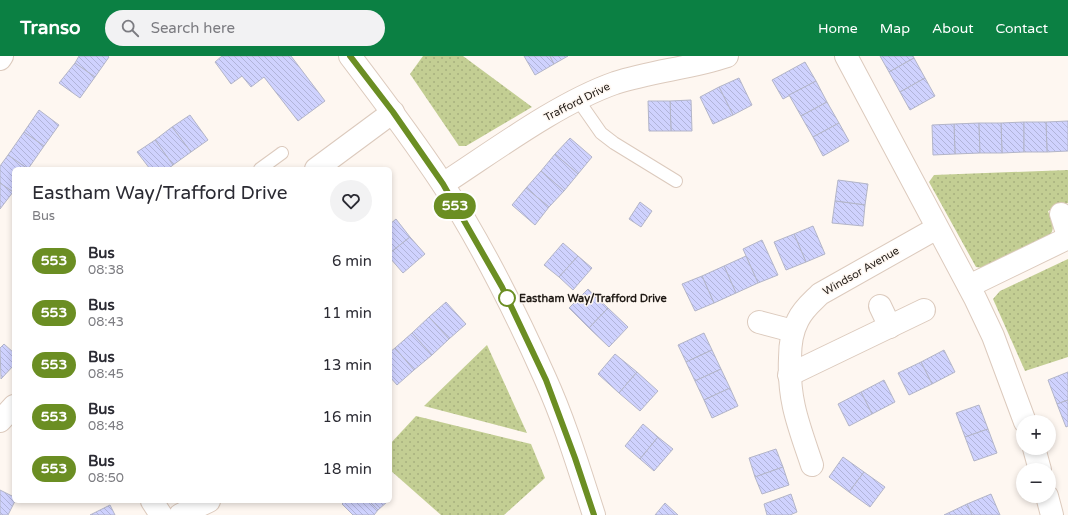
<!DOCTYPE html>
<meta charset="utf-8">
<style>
body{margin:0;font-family:"Varela Round",sans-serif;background:#f2f2f3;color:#2b2b33;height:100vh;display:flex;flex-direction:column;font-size:15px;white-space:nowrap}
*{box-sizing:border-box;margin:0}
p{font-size:13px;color:#7c7c81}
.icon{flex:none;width:22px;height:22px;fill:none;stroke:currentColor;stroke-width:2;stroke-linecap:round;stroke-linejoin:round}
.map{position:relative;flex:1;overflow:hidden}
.sheet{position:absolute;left:12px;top:111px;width:380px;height:336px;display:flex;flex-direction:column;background:#fff;border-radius:6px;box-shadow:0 2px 6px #0003}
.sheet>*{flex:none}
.badge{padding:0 8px;border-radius:13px;font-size:14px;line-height:26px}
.tools{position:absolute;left:1016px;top:359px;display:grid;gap:8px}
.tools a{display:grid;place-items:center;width:40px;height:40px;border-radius:50%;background:#fff;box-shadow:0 2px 6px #0003;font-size:20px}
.map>.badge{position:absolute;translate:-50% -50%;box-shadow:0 0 0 2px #fff}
.round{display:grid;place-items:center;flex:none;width:42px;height:42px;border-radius:21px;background:#f2f2f3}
.overview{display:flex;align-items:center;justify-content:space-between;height:68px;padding:0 20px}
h1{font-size:19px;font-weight:600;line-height:30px}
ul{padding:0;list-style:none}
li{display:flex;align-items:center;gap:12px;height:52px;padding:0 20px}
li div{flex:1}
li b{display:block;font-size:15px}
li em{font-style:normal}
li .badge{min-width:44px;font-weight:700;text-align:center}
header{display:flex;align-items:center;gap:24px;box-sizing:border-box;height:56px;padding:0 20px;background:#0b8043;color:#fff}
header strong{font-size:19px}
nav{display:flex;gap:22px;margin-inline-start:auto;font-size:14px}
.search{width:280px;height:36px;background:#f2f2f3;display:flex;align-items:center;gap:10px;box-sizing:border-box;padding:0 14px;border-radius:22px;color:#7c7c81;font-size:15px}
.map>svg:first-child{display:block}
</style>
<header>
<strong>Transo</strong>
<div class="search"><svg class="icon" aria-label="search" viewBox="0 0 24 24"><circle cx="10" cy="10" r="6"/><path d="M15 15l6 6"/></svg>Search here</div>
<nav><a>Home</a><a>Map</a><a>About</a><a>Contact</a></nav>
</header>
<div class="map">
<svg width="1068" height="459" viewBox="0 0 1068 459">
<defs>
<pattern id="grass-dots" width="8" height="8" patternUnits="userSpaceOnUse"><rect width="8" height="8" fill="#c3ce93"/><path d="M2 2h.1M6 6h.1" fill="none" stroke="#a7b07e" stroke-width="1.8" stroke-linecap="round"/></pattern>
<pattern id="building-back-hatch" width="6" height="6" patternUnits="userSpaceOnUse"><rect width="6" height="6" fill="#cfd2fe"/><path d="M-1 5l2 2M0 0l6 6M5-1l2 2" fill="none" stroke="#b1b4d9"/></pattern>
</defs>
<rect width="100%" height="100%" fill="#fef7f1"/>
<!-- grass -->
<g fill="url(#grass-dots)">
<polygon points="423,0 463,0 532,51 466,90 459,90 410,18"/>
<path d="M1068,114V147L1048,155C1051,164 1056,171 1050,179L983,212L976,211L929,126L934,119Z"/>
<polygon points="1068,203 1068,301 1025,315 993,243 1000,235"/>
<polygon points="487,289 527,377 424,350"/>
<polygon points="416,360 531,388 545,422 504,459 441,459 390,414 390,388"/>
</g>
<!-- building -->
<g fill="url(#building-back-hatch)" stroke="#b3b5c8">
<polygon points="79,0 108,0 109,1 95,21 75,7"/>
<polygon points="222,0 291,0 325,45 298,65 264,21 251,31 242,20 231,28 215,6"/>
<polygon points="524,0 550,0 554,8 535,19"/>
<polygon points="550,0 568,0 554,8"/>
<polygon points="880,0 913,0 914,2 889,16"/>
<polygon points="914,2 925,22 900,36 889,16"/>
<polygon points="805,6 816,25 783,43 772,24"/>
<polygon points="75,7 95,21 80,42 59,27"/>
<polygon points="739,22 752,49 733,59 719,31"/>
<polygon points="925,22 935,40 910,54 900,36"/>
<polygon points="816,25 827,46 801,60 789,39"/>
<polygon points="719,31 733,59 713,68 700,41"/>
<polygon points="691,44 692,75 671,75 670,45"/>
<polygon points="648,45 670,45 671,75 649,75"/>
<polygon points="827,46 839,67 813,81 801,60"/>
<polygon points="39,54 59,69 44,90 24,76"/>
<polygon points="190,59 208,84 191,96 172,71"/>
<polygon points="1068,65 1068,95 1047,96 1046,66"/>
<polygon points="1024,66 1024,96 1002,97 1001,67"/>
<polygon points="1024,66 1046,66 1047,96 1024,96"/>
<polygon points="839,67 849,85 823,100 813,81"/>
<polygon points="979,67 980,97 955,98 954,68"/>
<polygon points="979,67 1001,67 1002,97 980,97"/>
<polygon points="954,68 955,98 933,99 932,69"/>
<polygon points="172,71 191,96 173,109 155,84"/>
<polygon points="24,76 44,90 28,113 8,99"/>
<polygon points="570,82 592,101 578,118 555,98"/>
<polygon points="155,84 173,109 168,113 150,113 137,96"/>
<polygon points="555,98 578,118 564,135 541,115"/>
<polygon points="8,99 28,113 14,113 13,136 0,127 0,110"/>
<polygon points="541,115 564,135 549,151 526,132"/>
<polygon points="838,124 868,128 865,149 835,145"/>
<polygon points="0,127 13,136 0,153"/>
<polygon points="526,132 549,151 535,169 512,149"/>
<polygon points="835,145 865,149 863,170 832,167"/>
<polygon points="640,146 652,155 641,171 629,163"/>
<polygon points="396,163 410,181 390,197 390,168"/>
<polygon points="813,170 825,198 806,206 794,178"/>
<polygon points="794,178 806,206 786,214 774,186"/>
<polygon points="410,181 425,198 403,217 390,202 390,197"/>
<polygon points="762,184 778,219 758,227 743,193"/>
<polygon points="563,187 578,200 559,221 544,209"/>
<polygon points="578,200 592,212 573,234 559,221"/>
<polygon points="746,200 758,227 736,237 724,210"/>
<polygon points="724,210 736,237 714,247 702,220"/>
<polygon points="702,220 714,247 695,255 682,228"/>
<polygon points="588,233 608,252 589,272 569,252"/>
<polygon points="446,246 466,268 449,283 429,261"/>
<polygon points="608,252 628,271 609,291 589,272"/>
<polygon points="429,261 449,283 432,299 412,277"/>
<polygon points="412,277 432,299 414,314 395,292"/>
<polygon points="704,277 712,294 686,306 678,289"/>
<polygon points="4,288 14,297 14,309 1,323 0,292"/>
<polygon points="395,292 414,314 397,329 390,321 390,296"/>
<polygon points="712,294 721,313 695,325 686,306"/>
<polygon points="944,294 955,316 932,328 921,306"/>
<polygon points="615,298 637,316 619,337 598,318"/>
<polygon points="921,306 932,328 909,339 898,317"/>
<polygon points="721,313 730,332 704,344 695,325"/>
<polygon points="637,316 658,335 640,355 619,337"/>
<polygon points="1068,316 1068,344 1057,348 1048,324"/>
<polygon points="884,324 895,346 872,358 861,336"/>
<polygon points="730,332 738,350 712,362 704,344"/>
<polygon points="861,336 872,358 849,370 838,348"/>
<polygon points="1068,344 1068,370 1066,371 1057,348"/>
<polygon points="979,349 988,373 965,381 956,357"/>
<polygon points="643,368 658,381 640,403 625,390"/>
<polygon points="988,373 997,397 974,405 965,381"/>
<polygon points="658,381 673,393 654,415 640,403"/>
<polygon points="776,393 783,411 755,421 749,402"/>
<polygon points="843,401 864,416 849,436 829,421"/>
<polygon points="783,411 789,429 762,438 755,421"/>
<polygon points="864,416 885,431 870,451 849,436"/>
<polygon points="0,434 14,441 15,445 8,459 0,459"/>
<polygon points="791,438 797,456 790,459 767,459 764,448"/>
<polygon points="991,438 1000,459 972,459 967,448"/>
<polygon points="345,445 369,445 378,454 374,459 353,459 342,448"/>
<polygon points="369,445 388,445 378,454"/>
<polygon points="665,447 678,459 655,459"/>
<polygon points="967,448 972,459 944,459"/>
<polygon points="110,449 115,459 90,459"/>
</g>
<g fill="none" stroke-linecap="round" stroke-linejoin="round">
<defs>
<g id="service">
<polyline points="578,44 601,77 614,87 676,125"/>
<polyline points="260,113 282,97"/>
</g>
<g id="minor">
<polyline points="846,0 975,242 993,280 1025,366"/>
<polyline points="0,3 2,0"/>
<polyline points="316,113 393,56"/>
<path d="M443,128C494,95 558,47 615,27C652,15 691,12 727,0"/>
<polyline points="1061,158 1068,180"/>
<polyline points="969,230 1068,182"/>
<polyline points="880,250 890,271"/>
<polyline points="759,266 793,275"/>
<polyline points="789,319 924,254"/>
<polyline points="0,365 14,350"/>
<polyline points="1034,392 1040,414"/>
<path d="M812,409C799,370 788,345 790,302C790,289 792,275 798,264C803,253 812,246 820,238L937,172"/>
<polyline points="1047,440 1052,459"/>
<polyline points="152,445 161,459"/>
<polyline points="180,459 209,445"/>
</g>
<path id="tertiary" d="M350,0C382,42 413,83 442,127C481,187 516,257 545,322C565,366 579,413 594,459"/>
</defs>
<!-- service casing -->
<use href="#service" stroke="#dccabd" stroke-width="14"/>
<!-- minor casing -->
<use href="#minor" stroke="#dccabd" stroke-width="24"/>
<!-- tertiary casing -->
<use href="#tertiary" stroke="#dccabd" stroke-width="24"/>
<!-- service -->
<use href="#service" stroke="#fff" stroke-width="12"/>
<!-- minor -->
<use href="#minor" stroke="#fff" stroke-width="22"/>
<!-- tertiary -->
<use href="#tertiary" stroke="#fff" stroke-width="22"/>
</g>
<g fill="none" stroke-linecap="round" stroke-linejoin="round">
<defs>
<polyline id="line" points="350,0 393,56 443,128 502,231 546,324 575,402 594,459"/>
</defs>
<!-- line casing -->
<use href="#line" stroke="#fff" stroke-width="9"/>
<!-- line -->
<use href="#line" stroke="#6b8e23" stroke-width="6"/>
</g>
<!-- markers -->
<circle fill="#fff" stroke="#6b8e23" stroke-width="2" cx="507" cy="242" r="8"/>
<g text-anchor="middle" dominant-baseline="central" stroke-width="3" stroke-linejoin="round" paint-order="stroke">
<!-- street labels -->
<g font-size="11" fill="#201a15" stroke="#fef7f1">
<text transform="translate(577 46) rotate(-27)">Trafford Drive</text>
<text transform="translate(861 215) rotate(-30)">Windsor Avenue</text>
</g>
<!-- stop labels -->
<g font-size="11" font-weight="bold" fill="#201a15" stroke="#fef7f1" text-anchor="start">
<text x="519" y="242">Eastham Way/Trafford Drive</text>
</g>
</g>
</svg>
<div class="tools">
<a>+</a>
<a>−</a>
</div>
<b class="badge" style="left:455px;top:150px;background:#6b8e23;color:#fff">553</b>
<section class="sheet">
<div class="overview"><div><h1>Eastham Way/Trafford Drive</h1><p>Bus</p></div><a class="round"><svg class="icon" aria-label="heart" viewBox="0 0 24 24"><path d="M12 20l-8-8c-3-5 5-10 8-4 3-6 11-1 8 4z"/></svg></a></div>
<ul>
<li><span class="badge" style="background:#6b8e23;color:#fff">553</span><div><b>Bus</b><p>08:38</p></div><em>6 min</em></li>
<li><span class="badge" style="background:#6b8e23;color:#fff">553</span><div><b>Bus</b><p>08:43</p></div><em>11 min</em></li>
<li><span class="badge" style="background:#6b8e23;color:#fff">553</span><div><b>Bus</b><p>08:45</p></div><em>13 min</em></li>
<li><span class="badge" style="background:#6b8e23;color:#fff">553</span><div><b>Bus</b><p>08:48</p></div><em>16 min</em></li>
<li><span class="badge" style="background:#6b8e23;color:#fff">553</span><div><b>Bus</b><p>08:50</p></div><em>18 min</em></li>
</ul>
</section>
</div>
